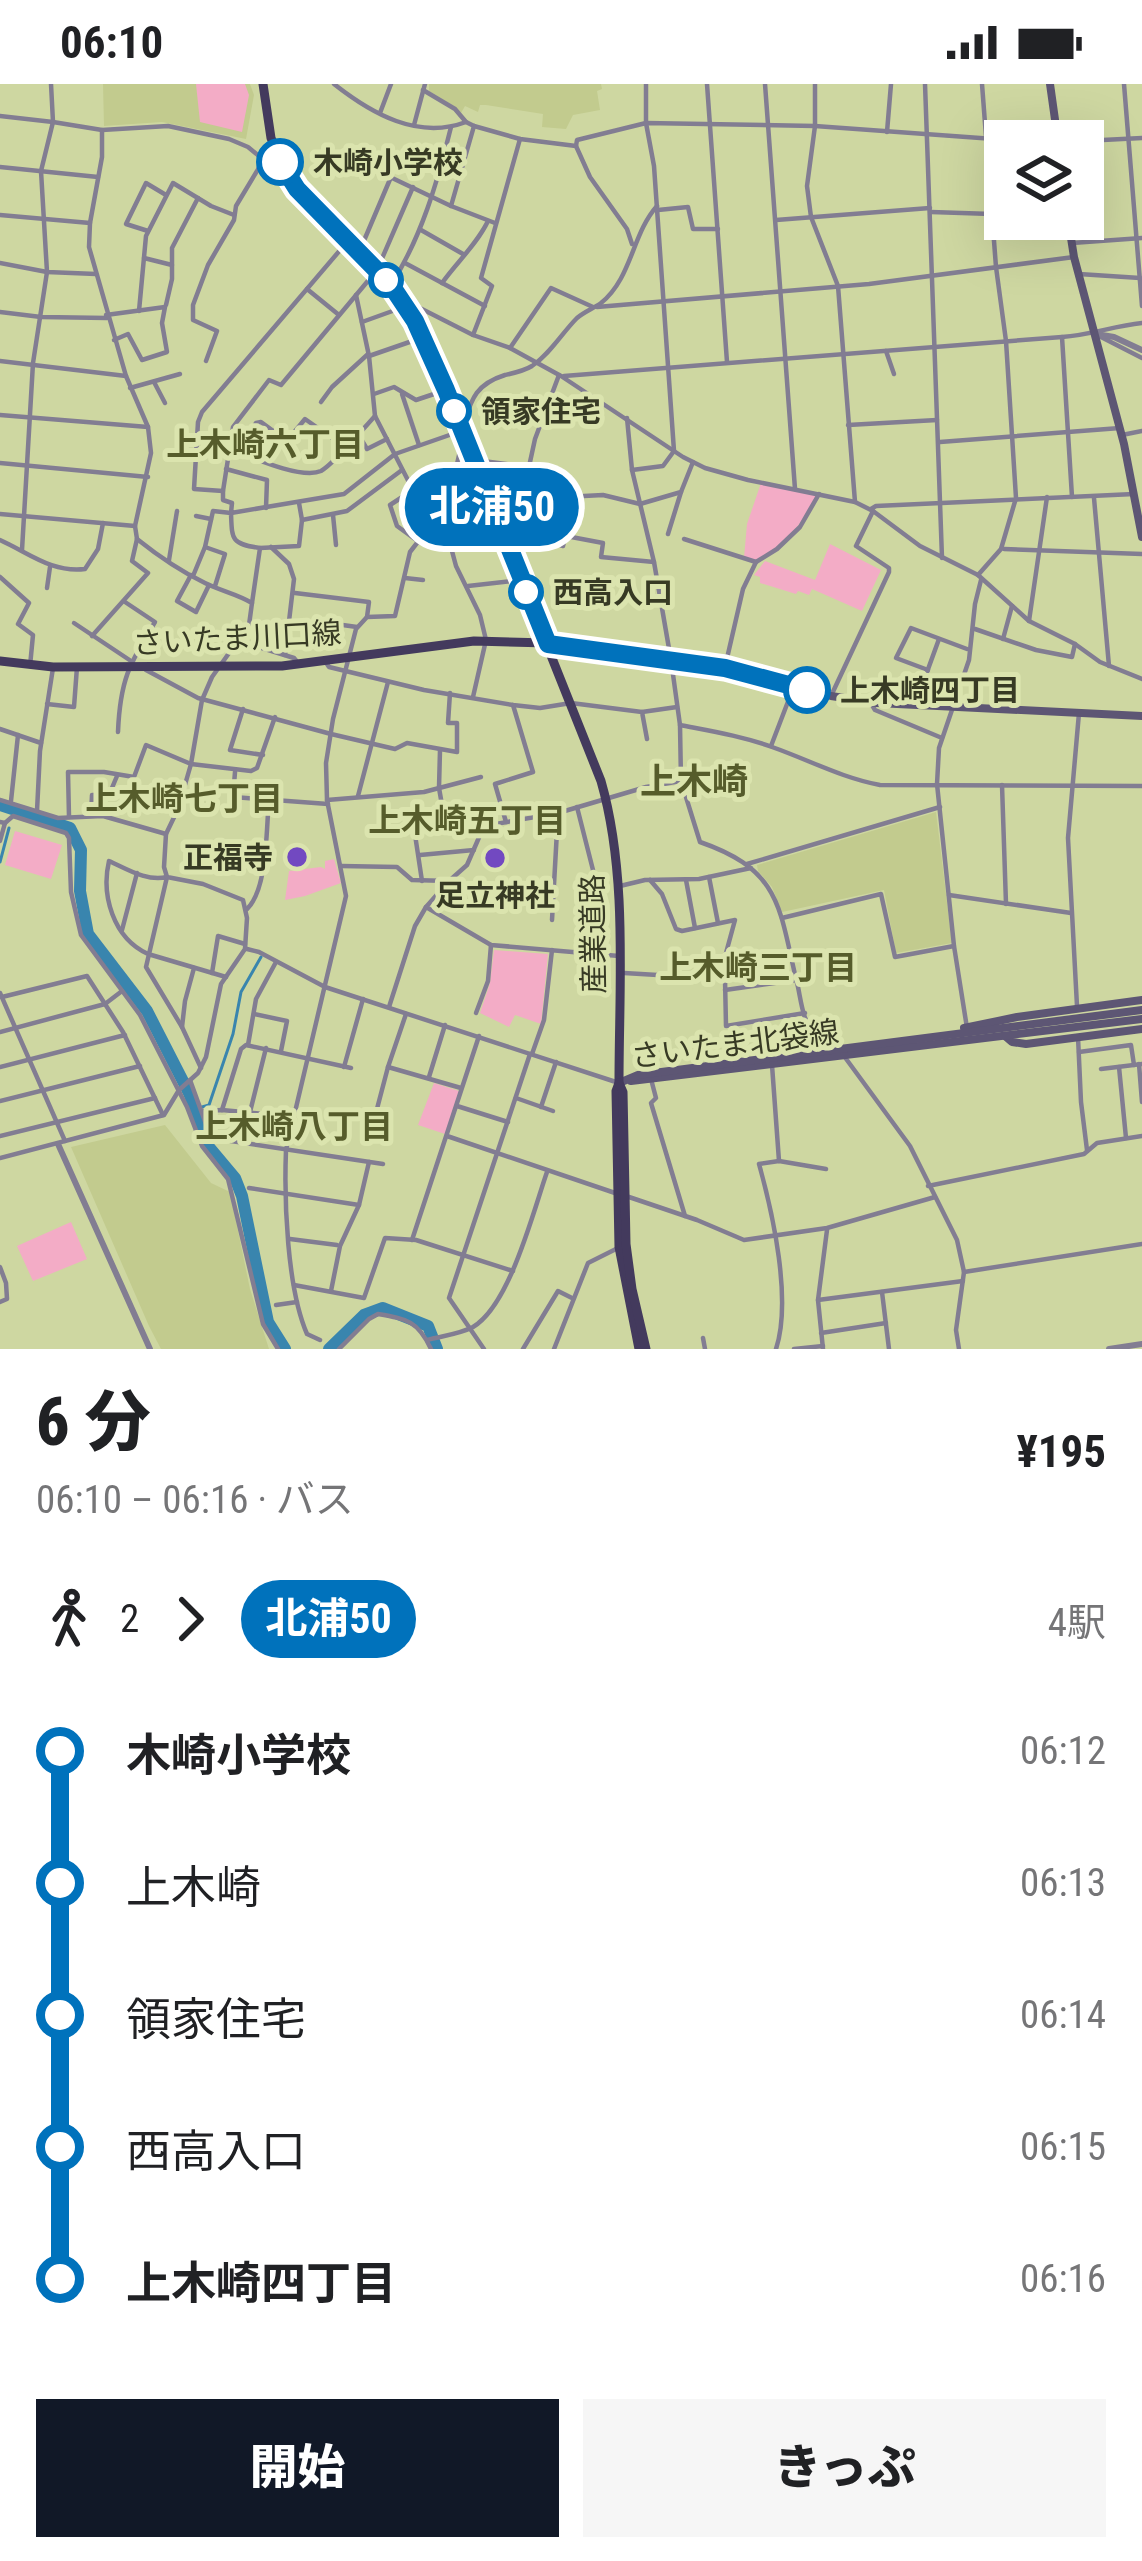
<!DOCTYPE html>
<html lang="ja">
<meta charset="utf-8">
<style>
body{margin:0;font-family:"Roboto Condensed","Noto Sans JP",sans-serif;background:#f6f6f6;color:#202124;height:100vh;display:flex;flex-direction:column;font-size:45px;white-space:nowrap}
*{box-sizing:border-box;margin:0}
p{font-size:39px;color:#757577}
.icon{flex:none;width:66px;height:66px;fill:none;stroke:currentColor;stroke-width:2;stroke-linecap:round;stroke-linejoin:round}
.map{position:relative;height:1265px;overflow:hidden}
.drawer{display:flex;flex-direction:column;background:#fff;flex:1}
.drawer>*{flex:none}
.badge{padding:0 24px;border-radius:39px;font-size:42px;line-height:78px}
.tools{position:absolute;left:984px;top:36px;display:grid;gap:24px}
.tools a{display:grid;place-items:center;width:120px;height:120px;border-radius:0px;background:#fff;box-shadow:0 12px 48px #0002;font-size:60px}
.map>.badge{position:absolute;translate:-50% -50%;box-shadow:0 0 0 6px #fff}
.legs{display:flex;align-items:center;gap:18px;height:132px;padding:0 36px;font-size:39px}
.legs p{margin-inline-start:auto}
.overview{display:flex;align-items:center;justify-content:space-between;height:204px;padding:0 36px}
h1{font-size:66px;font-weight:800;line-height:90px}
.cta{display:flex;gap:24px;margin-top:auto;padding:24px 36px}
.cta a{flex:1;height:138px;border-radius:0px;background:#111827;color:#fff;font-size:48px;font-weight:800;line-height:138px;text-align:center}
.cta a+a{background:#f6f6f6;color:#202124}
ul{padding:0 36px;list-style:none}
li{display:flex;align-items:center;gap:42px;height:132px;font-size:45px}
li i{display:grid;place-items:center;width:18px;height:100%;margin:0 15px;background:currentColor}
li i::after{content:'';width:30px;height:30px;margin:-15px;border:9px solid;border-radius:50%;background:#fff}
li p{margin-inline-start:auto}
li:first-child i{background:linear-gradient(#0000 50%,currentColor 0)}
li:last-child i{background:linear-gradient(currentColor 50%,#0000 0)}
.status{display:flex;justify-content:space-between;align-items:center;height:84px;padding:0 60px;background:#fff;direction:ltr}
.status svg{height:33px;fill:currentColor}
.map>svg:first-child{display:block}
</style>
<div class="status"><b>06:10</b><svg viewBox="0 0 49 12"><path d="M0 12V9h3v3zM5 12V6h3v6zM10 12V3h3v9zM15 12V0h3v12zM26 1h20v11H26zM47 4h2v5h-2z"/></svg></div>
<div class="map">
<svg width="1142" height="1265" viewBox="0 0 1142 1265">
<rect width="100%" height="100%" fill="#ced7a1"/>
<!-- built -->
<g fill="#c2cb8e">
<polygon points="103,0 250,0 254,11 246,55 162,38 104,42"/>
<polygon points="429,0 601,0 602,5 597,7 600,26 573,31 566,45 542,43 543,30 486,21 480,21 478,28 465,22 461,29 454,22 429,7"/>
<polygon points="936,728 952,859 896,869 884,806 782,828 772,803 758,787 757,781"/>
<polygon points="165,1041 211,1099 230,1108 250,1205 269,1265 161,1265 149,1242 71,1063"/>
</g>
<!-- green -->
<g fill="#f3acc6">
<polygon points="196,0 245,0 249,11 242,48 200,38"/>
<path d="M761,399L819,410C802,440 786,460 756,478L744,474L747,440Z"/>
<polygon points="830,460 881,486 862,527 812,505 809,511 798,507 796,510 760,499 760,493 754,491 765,477 815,496"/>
<polygon points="15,747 62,761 51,795 5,781"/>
<polygon points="334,775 341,799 305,812 285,816 289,787 321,783 325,785 325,777"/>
<polygon points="494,866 548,870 541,940 515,931 509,943 480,929 490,899"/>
<polygon points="434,999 459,1007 445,1050 418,1041"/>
<polygon points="71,1138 87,1175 33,1197 17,1162"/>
</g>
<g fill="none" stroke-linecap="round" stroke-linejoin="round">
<!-- stream -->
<g stroke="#3985ae" stroke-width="3">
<polyline points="0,778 9,744"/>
<polyline points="195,1025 209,1021 233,950 241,908 261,873"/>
</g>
<!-- river -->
<g stroke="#3985ae" stroke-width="12">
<polyline points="0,721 70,744 81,766 80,807 88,850 147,927 189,1009 209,1063 235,1094 242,1112 268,1238 285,1265"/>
<polyline points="329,1265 364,1231 383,1224 428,1242 437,1265"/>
</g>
<!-- minor -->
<g stroke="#827d92" stroke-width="4.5">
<path d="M334,0C372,30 418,56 466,38"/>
<polyline points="707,0 727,278"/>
<polyline points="765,0 795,405"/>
<polyline points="815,0 815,42 807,102 811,133 838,202 855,418"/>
<polyline points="925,0 942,474"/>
<polyline points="1124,0 1142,222"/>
<polyline points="423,6 455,25 466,38 474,42 520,55 576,62 577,56 646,39 815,42 1022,57"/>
<polyline points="380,29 391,0"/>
<polyline points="0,32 53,38 102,46 168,42 229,55 248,63 276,86 286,89"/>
<polyline points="414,41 425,0"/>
<polyline points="887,48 891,0"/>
<polyline points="1083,57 1142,54"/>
<polyline points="576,62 590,93 627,145 632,160"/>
<polyline points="0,83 98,93"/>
<polyline points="369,83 451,122 495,139"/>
<path d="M413,103L377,186L281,301L269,296L233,343L223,407V416L232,419L231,429L344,410L395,370L461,347C471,318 473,301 505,291C514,289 524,287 532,282C550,270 562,249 577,234C584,228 594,224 601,219C632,194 632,150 657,122"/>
<polyline points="451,122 474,42"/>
<polyline points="658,126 688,123 693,145 718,145"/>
<polyline points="931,128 992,130"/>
<polyline points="0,131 90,139"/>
<polyline points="776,136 930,124"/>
<polyline points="421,146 463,170"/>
<polyline points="148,147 126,140 146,99 166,111"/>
<polyline points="1072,159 1142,154"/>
<polyline points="360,166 391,93"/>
<polyline points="144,174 172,181"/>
<polyline points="0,179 47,188 96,190"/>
<polyline points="405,179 485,222"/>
<polyline points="1079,190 1140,194"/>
<path d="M442,199C457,178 477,160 488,137"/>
<path d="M391,201C422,152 437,99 451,43"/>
<polyline points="307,205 339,231"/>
<polyline points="356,211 369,272 375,332 413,406 442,425"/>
<polyline points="166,221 172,195 172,164 198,114"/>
<polyline points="597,223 869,200 1074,173"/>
<polyline points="139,227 146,152 173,99 211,122 234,131"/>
<polyline points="0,228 41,233 107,234"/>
<polyline points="106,231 165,223 162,239 167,268 142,276 128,250 114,256"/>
<polyline points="362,238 412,220 473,251 510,264 561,292 683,373 705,384 748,396 855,418 873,427 920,462 978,491 1029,537 1075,560 1100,578 1142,595"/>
<polyline points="473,251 492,202 481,194 520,55"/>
<polyline points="1062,253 1072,413"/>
<polyline points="1101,253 1142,274"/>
<polyline points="510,264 551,204 593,223"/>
<polyline points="886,267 894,290"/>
<polyline points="369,272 424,253"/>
<polyline points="0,277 126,292"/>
<polyline points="206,277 217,247 193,236 193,221 208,181 234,136 236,122 263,77"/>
<path d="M564,292L1062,253C1091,251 1113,242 1142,239"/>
<polyline points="154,298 165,319"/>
<polyline points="130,304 180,290"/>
<polyline points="374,310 394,303 416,316 446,306"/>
<polyline points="402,310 419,361"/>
<polyline points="321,318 332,303 367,271"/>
<polyline points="0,331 148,343"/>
<path d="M627,334L632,386L654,478L671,576L680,641L681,697L700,758C784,787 779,827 798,903C801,917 803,937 813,948C819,954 828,959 835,965"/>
<polyline points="848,341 937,336"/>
<polyline points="358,350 367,365 387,355"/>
<polyline points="1122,351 1142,347"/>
<polyline points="940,358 1120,344"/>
<path d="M228,364C249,372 301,396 321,387C334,380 363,345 375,332"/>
<polyline points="246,371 249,349 256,339 261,338 287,357 305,335 345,363"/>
<polyline points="475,376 529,383"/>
<polyline points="0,379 148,393"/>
<polyline points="226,385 267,396 266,424"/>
<polyline points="632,386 663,382 674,367 654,82 646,39 646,0"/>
<polyline points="413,406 390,421 397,442 419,458"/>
<polyline points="223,407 194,405 198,338 202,328 347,158"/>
<polyline points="1094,414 1109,582"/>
<polyline points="522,415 535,355 559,291"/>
<polyline points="448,419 603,411 640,420 681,408 693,378"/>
<polyline points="871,425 876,422 1134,410"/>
<polyline points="441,426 456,482 480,531 486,556 473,613"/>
<polyline points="0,430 135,442"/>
<polyline points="333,431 336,461"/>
<polyline points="196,432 211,435"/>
<polyline points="302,436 347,427 402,386"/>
<polyline points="668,450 681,408"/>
<polyline points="566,452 603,459 601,473 654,478"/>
<polyline points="504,453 542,455 563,462 576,412"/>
<polyline points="528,454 528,415"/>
<polyline points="684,455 756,478"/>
<path d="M0,456C29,469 52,489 85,485L98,465L103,439"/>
<polyline points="205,463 225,470 215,502"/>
<polyline points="271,463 289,480 294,495 285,571"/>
<polyline points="260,464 299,462 302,436 299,419"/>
<polyline points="1004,465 1142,470"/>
<polyline points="22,466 33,279 47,188 41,87 53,38 51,0"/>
<polyline points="169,476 177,427"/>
<polyline points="191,491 177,517 196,528 209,501"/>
<polyline points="978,491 1001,465 1016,414 1006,257 996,183 982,0"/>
<path d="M193,492L205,463L213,427L231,429C232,456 231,460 260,464L252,519"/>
<polyline points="0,493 29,519 18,540 33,551 30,582"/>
<polyline points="405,494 423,496"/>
<polyline points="468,502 522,496"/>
<polyline points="47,504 50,483"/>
<polyline points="295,509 369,518 367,533"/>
<polyline points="1029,537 1047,413"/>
<polyline points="321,538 357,543"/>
<polyline points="74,539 131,577"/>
<polyline points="975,545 1036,566 1072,573 1075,560"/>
<polyline points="92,552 148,489 132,477 137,455 135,442 151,369 148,343 126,292 89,163 90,139 102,73 102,46"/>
<polyline points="1003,555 1012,522"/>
<polyline points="239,557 294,574 299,580"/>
<polyline points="325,577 329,583 424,606 513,621 540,624 571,619 642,628 647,655"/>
<polyline points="725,583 743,505 756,478 777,465 800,443 819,410"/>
<polyline points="146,586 198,614 331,650 395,665 407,659 457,668 457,639 448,639 450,609"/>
<polyline points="928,586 896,574 911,544 967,565"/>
<polyline points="831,612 889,488 889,484 856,462 873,427"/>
<polyline points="47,620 74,623 77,583"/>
<polyline points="872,621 875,626 942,654"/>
<polyline points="915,621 939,555"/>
<polyline points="243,625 230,666 263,671"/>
<polyline points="642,628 677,623"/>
<path d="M680,641C711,647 742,652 772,663C809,676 842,694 880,701L1142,702"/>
<polyline points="0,645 41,659"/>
<path d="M118,648C120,597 129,580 155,538L125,518"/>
<polyline points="771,662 794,602"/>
<polyline points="440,666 439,704 445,738"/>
<polyline points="235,688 233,713 328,720"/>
<polyline points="1002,701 1006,820"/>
<polyline points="358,712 388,598"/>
<polyline points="0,716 58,734 103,732 166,750"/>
<polyline points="327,716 424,708 481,693"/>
<polyline points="11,717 18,651"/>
<polyline points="577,723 594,790 592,812 596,870"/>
<polyline points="37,727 40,667 53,584"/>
<polyline points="91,732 92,711 109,711 117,692"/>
<polyline points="69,733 68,688 104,688 134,693 146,661 191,680 251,687 257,684 275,633"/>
<polyline points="0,738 5,739 0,757"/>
<polyline points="506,738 495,700 533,688 513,621"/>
<polyline points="5,739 13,732 66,749 69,754 71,808 81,851 140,931 187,1023 202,1062 228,1095 263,1240 278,1265"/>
<polyline points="420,771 474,766"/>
<polyline points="747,780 940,723"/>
<polyline points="341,782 397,783 412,796 449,797 467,781 484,742"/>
<polyline points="709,793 718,839"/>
<polyline points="650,796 662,810 676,845 682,847 735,836 726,869 725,892"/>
<polyline points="686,796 695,844"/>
<polyline points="422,797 414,744 445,738 484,742 558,729 646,703 681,697"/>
<polyline points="620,802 645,796 699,795 751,784"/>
<polyline points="949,811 1071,829"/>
<polyline points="426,823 491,861 619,872"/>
<path d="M247,825C268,805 266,745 269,716"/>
<polyline points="782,834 881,810 895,873 954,862"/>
<polyline points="552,836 558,729"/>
<polyline points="122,846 137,789"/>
<polyline points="247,865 259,868 325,903 619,999"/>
<polyline points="212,889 218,852 245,860"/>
<polyline points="624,889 725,895 726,942 805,929"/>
<polyline points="725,906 796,896"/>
<polyline points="0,909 65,1057"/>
<polyline points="2,913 87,892 123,948 163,1031"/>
<polyline points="1077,922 1068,754 1079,629"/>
<polyline points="389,923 415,842 426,823 449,797"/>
<polyline points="476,929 488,897 491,861"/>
<polyline points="254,930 287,937 281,967"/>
<polyline points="406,930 388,983 461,1004"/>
<polyline points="182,943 185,917 194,884"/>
<polyline points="967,944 954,862 937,700 939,664 969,576 975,520 981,496"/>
<polyline points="0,948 105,920 122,907"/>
<polyline points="1078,953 1081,1018 1087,1066"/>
<polyline points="248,961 256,915 276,878"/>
<polyline points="1079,968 1131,961 1134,981"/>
<polyline points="532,970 544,936 552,866"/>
<polyline points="844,972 910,1062 957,1156 964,1188 956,1246 959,1265"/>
<polyline points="1139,980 1142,1018"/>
<polyline points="772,981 779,1077"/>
<polyline points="0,983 125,951"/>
<polyline points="344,983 363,915"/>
<polyline points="1119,983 1126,1054"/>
<path d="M201,984L182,943L146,883L167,793C147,798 127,785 109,777C101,811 113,854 148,870L226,893"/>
<polyline points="1101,985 1142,980"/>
<polyline points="429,993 445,941"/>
<polyline points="651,995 656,1014 651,1019 685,1132"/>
<polyline points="190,996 211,1054 383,1080"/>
<polyline points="516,1014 553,1027"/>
<polyline points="0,1017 140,982"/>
<polyline points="457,1022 508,1038"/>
<polyline points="541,1023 556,978"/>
<polyline points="222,1026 241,965 246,961 351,984"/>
<polyline points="203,1027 222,1026 274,1031"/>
<polyline points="250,1028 266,964"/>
<polyline points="373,1040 388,983"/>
<polyline points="0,1052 155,1014"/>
<polyline points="447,1052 618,1110"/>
<path d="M0,1074L164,1031L179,1006L198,989L206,973L221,900L245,865L247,834L243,816L203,800L167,793L164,783L166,750L178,725L191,680L202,616L212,593L249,541L252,519C237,510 221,507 205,499C182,488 157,471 137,455"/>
<polyline points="928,1102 1084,1070 1097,1059 1142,1052"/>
<polyline points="249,1104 359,1121"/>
<polyline points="629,1113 697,1136 744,1156 827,1144 935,1113"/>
<polyline points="290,1155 337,1161"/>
<polyline points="412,1156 479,952"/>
<polyline points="0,1183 6,1199 7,1215 0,1218"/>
<polyline points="964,1188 1142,1160"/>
<polyline points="294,1201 364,1214 385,1154 416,1156 513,1187"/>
<polyline points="331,1207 340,1162 359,1121 369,1078"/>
<polyline points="882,1208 889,1265"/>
<polyline points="818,1216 963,1197"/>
<polyline points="276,1221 297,1218"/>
<polyline points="821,1249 886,1239"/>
<polyline points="703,1254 705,1265"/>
<path d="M320,1256L307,1250C287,1204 284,1116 286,1066L346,812L327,716L326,679L333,635L356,545L367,533L395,532L410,468L448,419L463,354"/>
<path d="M427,1256C442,1252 460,1250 473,1243C510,1221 533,1128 547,1088"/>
<path d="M339,1265L369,1235L378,1230C407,1235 418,1237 431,1265"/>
<polyline points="484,1265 449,1214 530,970"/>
<polyline points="523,1265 558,1207 572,1214"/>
<polyline points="554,1265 588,1179 618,1164"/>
<path d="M776,1265C792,1216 773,1130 759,1080L779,1077L826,1085"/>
<polyline points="794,1265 823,1262"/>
<polyline points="823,1265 818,1216 827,1146"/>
</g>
<!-- tertiary -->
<g stroke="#827d92" stroke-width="6">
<polyline points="1096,250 1114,253 1142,266"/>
<polyline points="58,1060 150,1265"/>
<polyline points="1109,1265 1142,1260"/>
</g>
<!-- secondary -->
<g stroke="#5d5674" stroke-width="8">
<polyline points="1050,0 1058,57"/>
<polyline points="1068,135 1074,173 1124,360 1142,453"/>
<polyline points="548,559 725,584 831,612 877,619 1142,632"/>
<polyline points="964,944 1017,933 1142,916"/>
<polyline points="1005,952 1012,958 1026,960 1142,945"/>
<polyline points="631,997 1142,935"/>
<polyline points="619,999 638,991 1142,926"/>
</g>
<!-- primary -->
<g stroke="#433a5d" stroke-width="9">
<path d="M263,0L271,54L286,89L306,114L391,201L424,253L601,697C628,791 619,901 619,999L616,1007L619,1163L639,1265"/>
<polyline points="0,577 53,583 282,582 474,557 548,559"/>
<polyline points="619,999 623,1008 626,1160 632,1205 646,1265"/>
</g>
</g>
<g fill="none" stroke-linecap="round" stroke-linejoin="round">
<defs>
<polyline id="line-1" points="280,78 297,105 391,201 415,237 446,306 548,560 725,584 807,606"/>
</defs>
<!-- line-1 casing -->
<use href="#line-1" stroke="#fff" stroke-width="27"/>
<!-- line-1 -->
<use href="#line-1" stroke="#0072bc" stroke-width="18"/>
</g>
<!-- markers -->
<g fill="#fff" stroke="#0072bc" stroke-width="6">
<circle cx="280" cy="78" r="21"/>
<circle cx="386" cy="196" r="15"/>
<circle cx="454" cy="327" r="15"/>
<circle cx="526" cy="508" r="15"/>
<circle cx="807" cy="606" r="21"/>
</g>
<g fill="#7249c1" stroke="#dbe4ae" stroke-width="4.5">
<circle cx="297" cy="773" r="12"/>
<circle cx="495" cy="774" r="12"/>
</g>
<g text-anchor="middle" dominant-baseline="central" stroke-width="10" stroke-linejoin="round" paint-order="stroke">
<!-- stop labels -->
<g font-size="30" font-weight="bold" fill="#373a24" stroke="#dbe4ae" text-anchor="start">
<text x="313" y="78">木崎小学校</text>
<text x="481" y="327">領家住宅</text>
<text x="553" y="508">西高入口</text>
<text x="840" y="606">上木崎四丁目</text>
</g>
<!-- street labels -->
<g font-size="30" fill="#373a24" stroke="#dbe4ae">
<text transform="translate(237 554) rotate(-3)">さいたま川口線</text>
<text transform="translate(593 850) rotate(-91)">産業道路</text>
<text transform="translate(735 960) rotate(-7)">さいたま北袋線</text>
</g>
<!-- poi labels -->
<g font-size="30" font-weight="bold" fill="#373a24" stroke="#dbe4ae" text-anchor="end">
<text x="273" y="773">正福寺</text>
<text x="495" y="811" text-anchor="middle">足立神社</text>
</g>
<!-- neighbourhood labels -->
<g font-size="33" font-weight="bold" fill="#565c2b" stroke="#dbe4ae">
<text x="265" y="360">上木崎六丁目</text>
<text x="184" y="714">上木崎七丁目</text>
<text x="467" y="736">上木崎五丁目</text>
<text x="758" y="883">上木崎三丁目</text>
<text x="294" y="1042">上木崎八丁目</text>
</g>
<!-- quarter labels -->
<g font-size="36" font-weight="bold" fill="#565c2b" stroke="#dbe4ae">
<text x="694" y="698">上木崎</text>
</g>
</g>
</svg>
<div class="tools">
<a><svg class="icon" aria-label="layers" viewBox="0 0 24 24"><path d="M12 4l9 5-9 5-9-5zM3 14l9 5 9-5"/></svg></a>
</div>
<b class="badge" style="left:492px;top:423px;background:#0072bc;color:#fff">北浦50</b>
</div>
<section class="drawer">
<div class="overview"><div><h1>6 分</h1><p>06:10 – 06:16 · バス</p></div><b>¥195</b></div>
<div class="legs"><svg class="icon" aria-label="walk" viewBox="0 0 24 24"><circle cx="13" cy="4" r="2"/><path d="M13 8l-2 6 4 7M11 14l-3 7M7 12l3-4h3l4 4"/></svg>2<svg class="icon" aria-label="forward" viewBox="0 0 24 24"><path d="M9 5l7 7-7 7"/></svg><b class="badge" style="background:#0072bc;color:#fff">北浦50</b><p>4駅</p></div>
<ul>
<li><i style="color:#0072bc"></i><b>木崎小学校</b><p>06:12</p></li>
<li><i style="color:#0072bc"></i><span>上木崎</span><p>06:13</p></li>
<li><i style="color:#0072bc"></i><span>領家住宅</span><p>06:14</p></li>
<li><i style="color:#0072bc"></i><span>西高入口</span><p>06:15</p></li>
<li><i style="color:#0072bc"></i><b>上木崎四丁目</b><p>06:16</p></li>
</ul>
<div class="cta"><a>開始</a><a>きっぷ</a></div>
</section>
